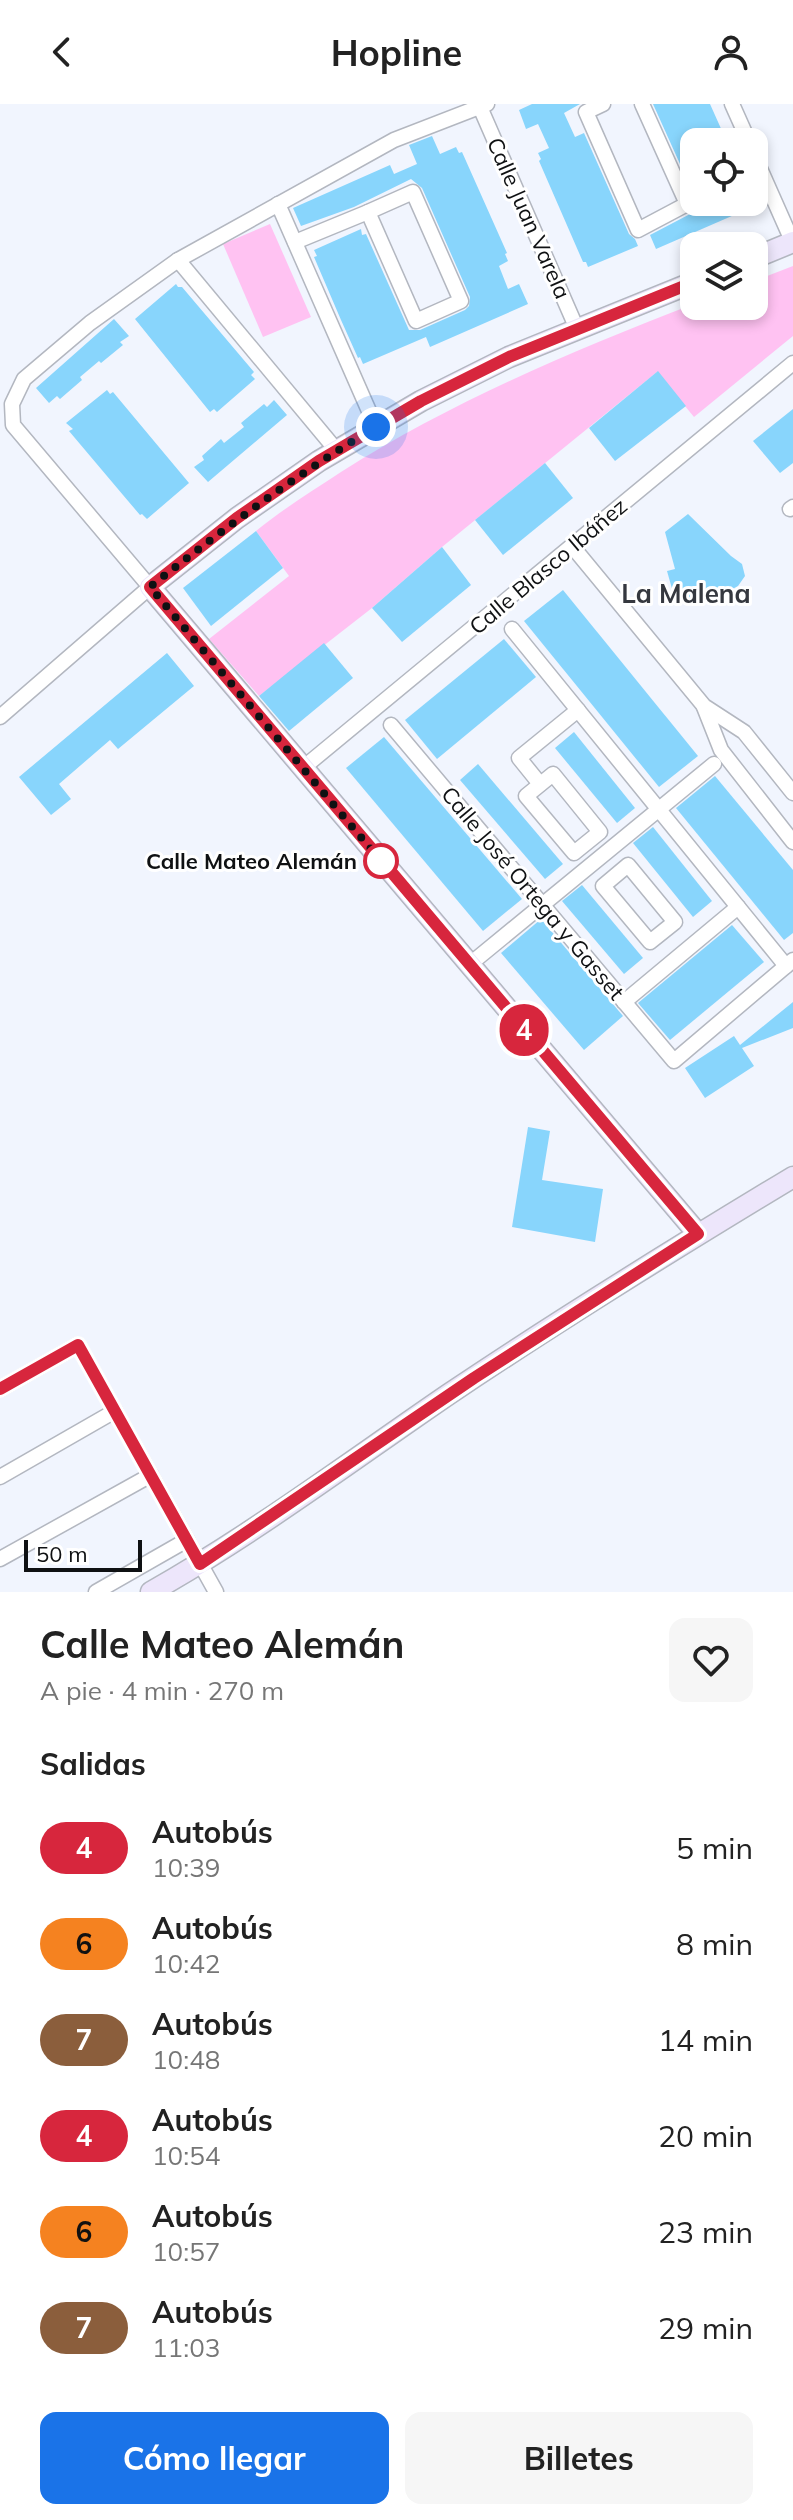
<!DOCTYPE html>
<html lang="es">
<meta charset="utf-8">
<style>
body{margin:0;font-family:Mulish,sans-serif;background:#f6f6f6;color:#222;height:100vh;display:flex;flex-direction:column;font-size:30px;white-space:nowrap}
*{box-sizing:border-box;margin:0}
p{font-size:26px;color:#767676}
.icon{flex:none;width:44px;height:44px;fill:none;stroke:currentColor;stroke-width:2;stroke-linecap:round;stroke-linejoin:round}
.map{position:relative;height:1488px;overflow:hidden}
.panel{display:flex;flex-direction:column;background:#fff;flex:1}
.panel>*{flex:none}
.badge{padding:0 16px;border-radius:26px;font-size:28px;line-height:52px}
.tools{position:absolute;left:680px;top:24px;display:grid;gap:16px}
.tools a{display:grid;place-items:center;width:88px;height:88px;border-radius:16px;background:#fff;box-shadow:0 4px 12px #0003;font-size:40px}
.scale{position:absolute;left:24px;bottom:20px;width:118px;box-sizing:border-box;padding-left:8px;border:4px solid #0f1113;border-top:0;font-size:22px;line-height:28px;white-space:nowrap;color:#0f1113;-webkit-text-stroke:6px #fff;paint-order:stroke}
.you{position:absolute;width:40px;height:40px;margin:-20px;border:6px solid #fff;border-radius:50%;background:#1a73e8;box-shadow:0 0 0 12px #1a73e833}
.map>.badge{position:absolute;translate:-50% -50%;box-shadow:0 0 0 4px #fff}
h2{padding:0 40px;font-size:30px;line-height:72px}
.round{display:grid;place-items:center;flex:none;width:84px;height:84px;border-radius:16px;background:#f6f6f6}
.summary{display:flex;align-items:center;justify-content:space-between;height:136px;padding:0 40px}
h1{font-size:38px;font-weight:700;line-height:60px}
.button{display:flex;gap:16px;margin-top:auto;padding:16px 40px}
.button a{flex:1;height:92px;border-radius:16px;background:#1a73e8;color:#fff;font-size:32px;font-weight:700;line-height:92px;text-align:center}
.button a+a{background:#f6f6f6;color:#222}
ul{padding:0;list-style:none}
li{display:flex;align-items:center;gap:24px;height:96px;padding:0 40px}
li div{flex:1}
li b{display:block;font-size:30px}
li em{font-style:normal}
li .badge{min-width:88px;font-weight:700;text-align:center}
header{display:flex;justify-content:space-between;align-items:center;height:104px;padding:0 40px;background:#fff;font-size:36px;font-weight:700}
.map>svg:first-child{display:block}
</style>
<header><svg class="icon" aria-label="back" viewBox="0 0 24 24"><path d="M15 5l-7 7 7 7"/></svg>Hopline<svg class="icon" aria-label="person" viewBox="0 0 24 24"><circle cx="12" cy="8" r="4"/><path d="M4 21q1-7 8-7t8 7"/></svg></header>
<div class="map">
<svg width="793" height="1488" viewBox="0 0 793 1488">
<rect width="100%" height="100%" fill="#f1f5fe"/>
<!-- green -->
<g fill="#ffc2f2">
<polygon points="270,120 311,213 263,233 223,140"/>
<path d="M793,162V232L694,313L657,268L442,443L372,504L259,592L209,535L289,472L256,427C283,405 312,387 341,368C451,298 572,247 694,200V202H754V177Z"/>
</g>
<!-- building -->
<g fill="#88d5fc">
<polygon points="532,0 580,0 564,9 575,33 584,29 629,130 635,135 638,142 588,163 586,158 583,158 539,57 541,55 538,49 549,44 538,20 526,25 519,6"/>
<polygon points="653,0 710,0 727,38 694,38 694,77 689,80"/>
<polygon points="432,32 440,50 456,43 459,49 462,48 507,149 505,150 508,157 499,162 508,185 519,180 528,200 430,243 426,233 363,260 360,253 358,254 341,216 314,153 317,152 314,146 361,125 362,131 366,130 409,226 420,226 465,206 469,202 470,193 422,84 411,75 354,103 301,122 293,104 390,61 394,70 417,60 409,41"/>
<polygon points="697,98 764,98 656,145 650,131 692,109 696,105"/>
<polygon points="176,180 178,183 182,183 254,268 251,271 255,275 217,308 214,305 210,308 135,215"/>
<polygon points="114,215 129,232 120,238 123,241 101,259 99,257 80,273 82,276 60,295 57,292 49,299 36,284"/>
<polygon points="658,267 686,302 615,357 589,324"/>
<polygon points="107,286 110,290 113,288 189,379 147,415 142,410 140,411 123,391 69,327 73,325 66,319"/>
<polygon points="274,296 287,311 208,378 194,363 204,356 202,352 221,335 224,339 244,323 241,319 264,300 267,303"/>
<polygon points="793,305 793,359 780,369 753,337"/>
<polygon points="545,359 573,394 503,451 475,416"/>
<polygon points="688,410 731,452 742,460 745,472 738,482 729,487 676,499 667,467 675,465 665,428"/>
<polygon points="256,427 283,464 211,522 183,484"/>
<polygon points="442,443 471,481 402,538 372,504"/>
<polygon points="563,486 698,652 659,683 524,517"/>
<polygon points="504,535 536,573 437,655 405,616"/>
<polygon points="324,539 353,574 289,627 259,592"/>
<polygon points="167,549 194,582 118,645 110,636 59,680 71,695 51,711 19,673"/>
<polygon points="574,628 635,704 617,719 555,644"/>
<polygon points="384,633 522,795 483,827 346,664"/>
<polygon points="478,660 563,760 545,775 460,676"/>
<polygon points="715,672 793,766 793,829 784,836 676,704"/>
<polygon points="653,723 712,797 693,813 633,739"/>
<polygon points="582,781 643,854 624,870 562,797"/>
<polygon points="541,815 623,912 584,946 501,849"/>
<polygon points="732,821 764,858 670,936 638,899"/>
<polygon points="793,898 793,924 742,944 754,962 705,994 685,964 734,932 740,941"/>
<polygon points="528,1023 550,1027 542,1076 603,1085 595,1138 512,1123"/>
</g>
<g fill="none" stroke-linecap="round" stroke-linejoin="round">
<defs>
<g id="street">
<polyline points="603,0 586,8 638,126 687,100 642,0"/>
<polyline points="732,0 749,38"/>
<polyline points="480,3 577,225"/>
<polyline points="754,51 793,139"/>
<polygon points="413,88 461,197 416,217 368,108"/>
<polyline points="278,100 376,323"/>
<polyline points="295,138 368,108"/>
<polyline points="178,156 337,347"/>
<polyline points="790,405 793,403"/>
<polyline points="572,442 704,602 744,628 793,689"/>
<polyline points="512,525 786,862"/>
<polyline points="704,603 721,646 793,738"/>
<polyline points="0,613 150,483 13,321 12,300 24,275 90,219 178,156 394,36 487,0"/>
<polyline points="391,621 674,957 793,856"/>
<polyline points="303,664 793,259"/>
<polygon points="553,670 600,728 574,749 526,692"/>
<polyline points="540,680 519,654 578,606"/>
<polygon points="628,761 675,818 650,838 603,782"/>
<polyline points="469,861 714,660"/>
<polyline points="624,898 738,803"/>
<polyline points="0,1285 78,1241 216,1488"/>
<polyline points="0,1373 115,1307"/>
<polyline points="0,1455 151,1371"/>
<polyline points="96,1488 187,1436"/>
</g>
<g id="secondary">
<polyline points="754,154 793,138"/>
<polyline points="694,178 509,253 421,297 319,357 237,414 150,483 698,1130"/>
<path d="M151,1488C255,1429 351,1357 449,1290C562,1214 677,1143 793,1073"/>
</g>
</defs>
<!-- street casing -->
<use href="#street" stroke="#b3b7c0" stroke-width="17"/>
<!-- secondary casing -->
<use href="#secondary" stroke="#b3b7c0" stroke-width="23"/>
<!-- street -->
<use href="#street" stroke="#fff" stroke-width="14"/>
<!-- secondary -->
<use href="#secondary" stroke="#ede6fb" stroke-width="20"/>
</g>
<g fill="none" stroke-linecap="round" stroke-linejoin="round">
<defs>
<polyline id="line" points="0,1285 78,1241 200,1460 474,1274 698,1130 150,483 237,414 319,357 421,297 509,253 694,178"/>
</defs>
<!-- line casing -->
<use href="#line" stroke="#fff" stroke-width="18"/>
<!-- line -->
<use href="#line" stroke="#d7263d" stroke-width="12"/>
<!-- walk -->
<path stroke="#0f1113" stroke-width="8" stroke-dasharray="0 14.4" d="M376,323C296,371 223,425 150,483L381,757"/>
</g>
<!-- markers -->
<circle fill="#fff" stroke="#d7263d" stroke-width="4" cx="381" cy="757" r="16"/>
<g text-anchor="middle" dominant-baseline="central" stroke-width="6" stroke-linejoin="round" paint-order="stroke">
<!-- street labels -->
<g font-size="22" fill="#0f1113" stroke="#fff">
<text transform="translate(529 114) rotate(66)">Calle Juan Varela</text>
<text transform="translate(548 462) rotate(-40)">Calle Blasco Ibáñez</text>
<text transform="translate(533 789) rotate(50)">Calle José Ortega y Gasset</text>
</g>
<!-- stop labels -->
<g font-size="22" font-weight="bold" fill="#0f1113" stroke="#fff" text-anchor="end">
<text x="357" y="757">Calle Mateo Alemán</text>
</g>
<!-- quarter labels -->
<g font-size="26" font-weight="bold" fill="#35383f" stroke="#fff">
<text x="686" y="489">La Malena</text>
</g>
</g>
</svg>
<div class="tools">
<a><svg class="icon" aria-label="locate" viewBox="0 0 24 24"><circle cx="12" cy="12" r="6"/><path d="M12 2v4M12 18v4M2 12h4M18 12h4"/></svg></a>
<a><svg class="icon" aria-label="layers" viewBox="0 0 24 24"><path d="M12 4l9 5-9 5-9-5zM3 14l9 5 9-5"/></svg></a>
</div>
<div class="scale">50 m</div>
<div class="you" style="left:376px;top:323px"></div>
<b class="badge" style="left:524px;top:926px;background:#d7263d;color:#fff">4</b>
</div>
<section class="panel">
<div class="summary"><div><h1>Calle Mateo Alemán</h1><p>A pie · 4 min · 270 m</p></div><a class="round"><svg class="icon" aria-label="heart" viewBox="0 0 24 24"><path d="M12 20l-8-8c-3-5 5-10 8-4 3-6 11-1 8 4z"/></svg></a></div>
<h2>Salidas</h2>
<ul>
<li><span class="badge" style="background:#d7263d;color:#fff">4</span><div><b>Autobús</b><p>10:39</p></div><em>5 min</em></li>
<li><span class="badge" style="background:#f58220;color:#111">6</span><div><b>Autobús</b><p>10:42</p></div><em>8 min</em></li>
<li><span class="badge" style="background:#8b5e3c;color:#fff">7</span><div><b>Autobús</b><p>10:48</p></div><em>14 min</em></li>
<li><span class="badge" style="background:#d7263d;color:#fff">4</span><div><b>Autobús</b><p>10:54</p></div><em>20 min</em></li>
<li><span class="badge" style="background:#f58220;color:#111">6</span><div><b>Autobús</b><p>10:57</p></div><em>23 min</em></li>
<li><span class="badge" style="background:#8b5e3c;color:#fff">7</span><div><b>Autobús</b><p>11:03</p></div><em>29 min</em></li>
</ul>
<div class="button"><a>Cómo llegar</a><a>Billetes</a></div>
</section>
